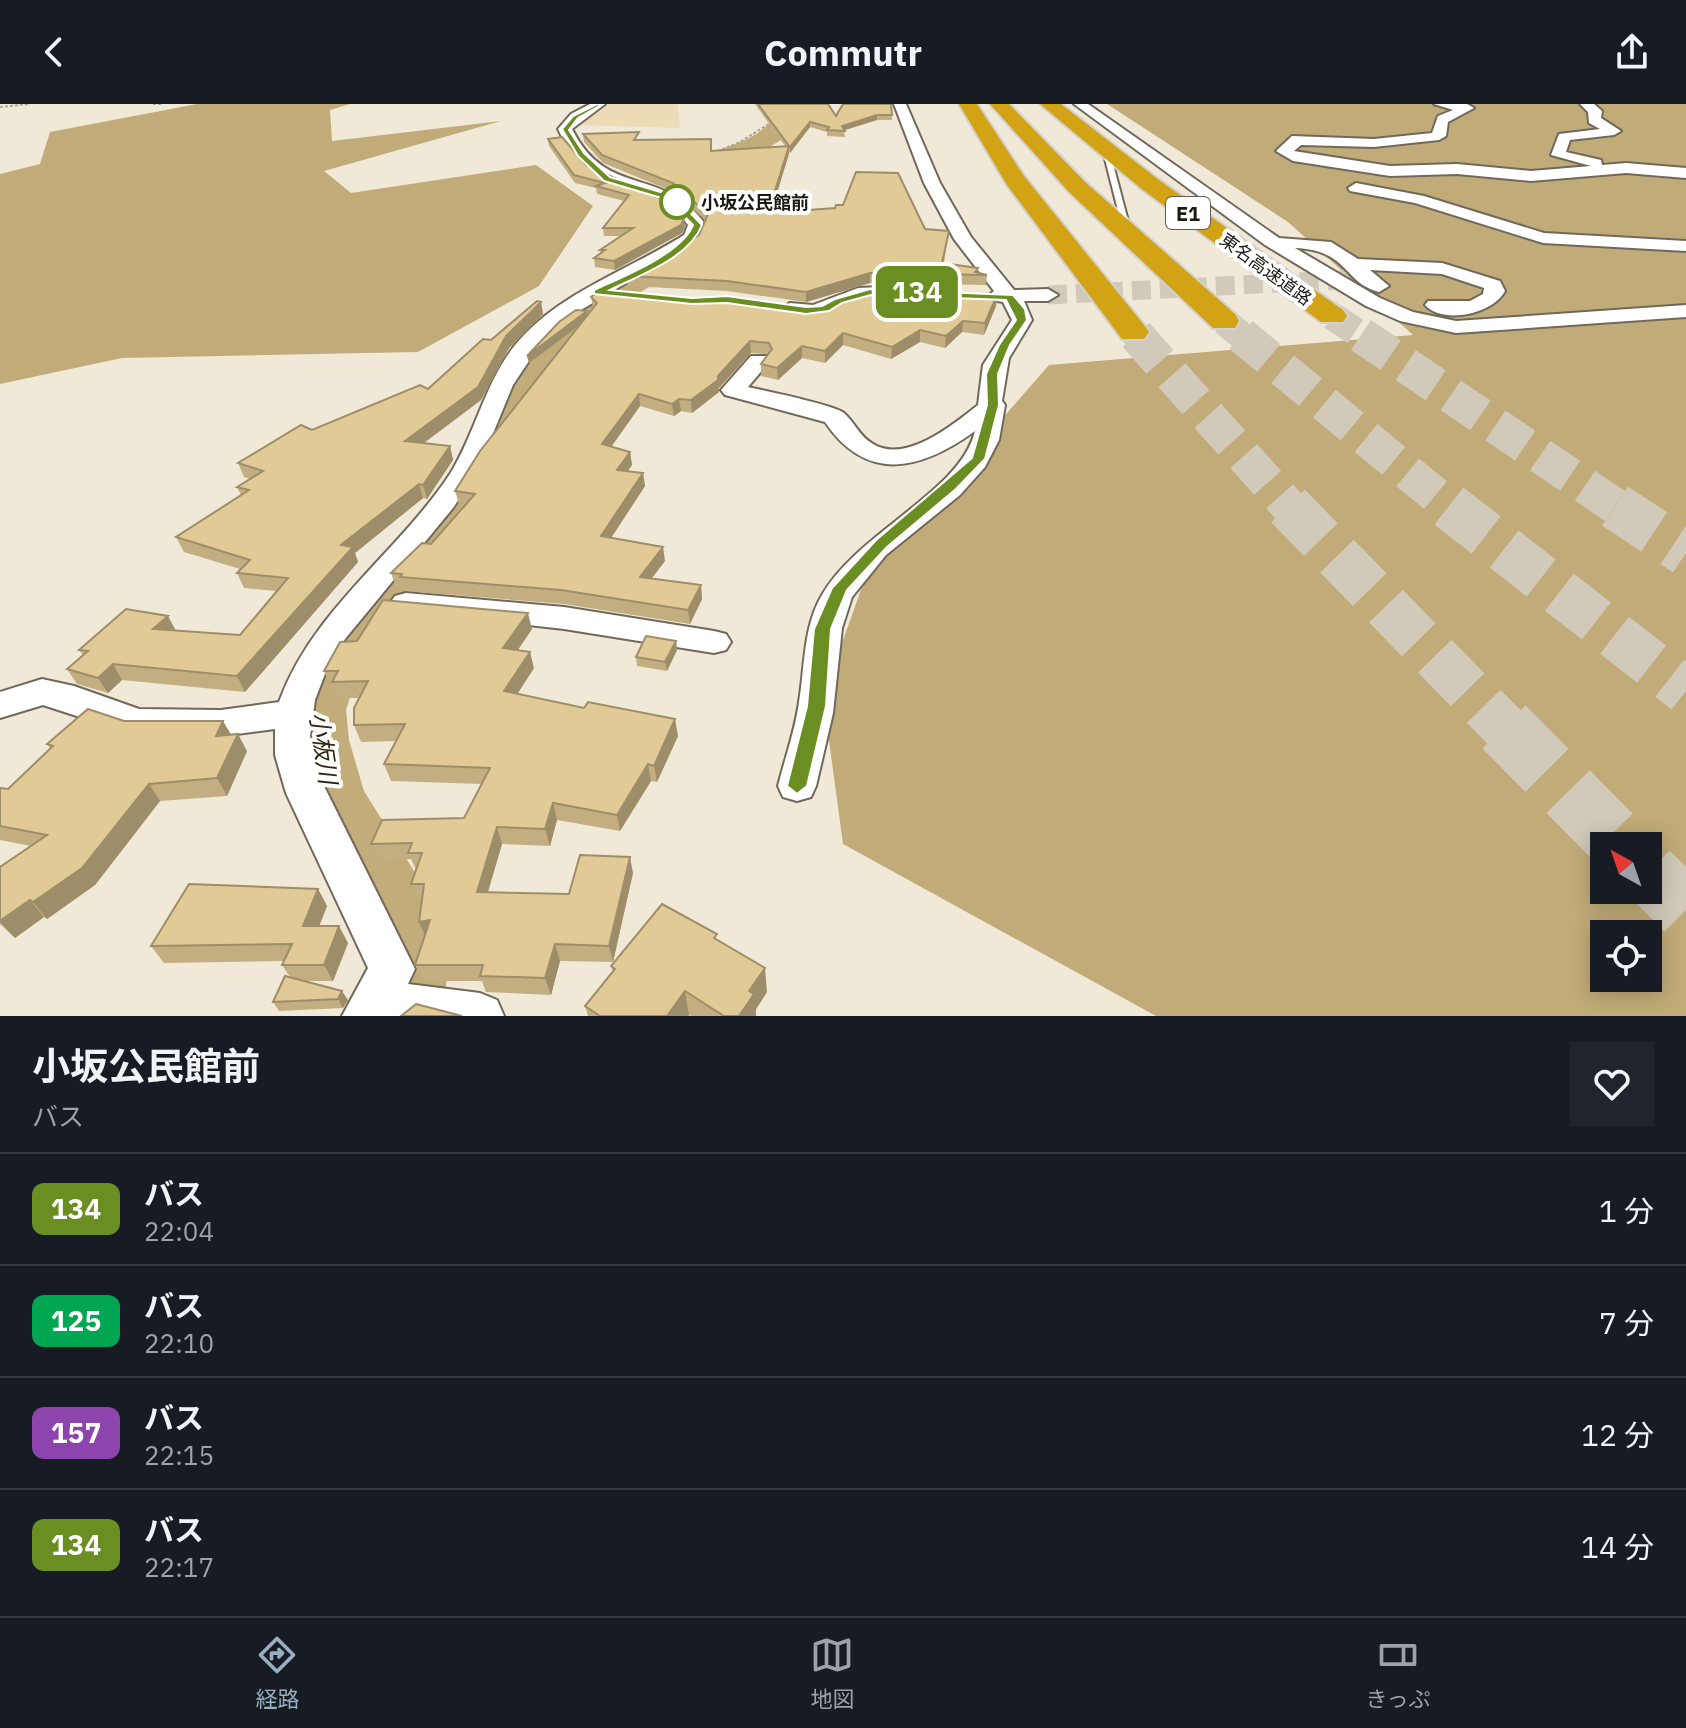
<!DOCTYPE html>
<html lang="ja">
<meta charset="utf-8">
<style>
body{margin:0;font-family:"IBM Plex Sans","Noto Sans JP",sans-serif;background:#20242c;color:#f1f3f6;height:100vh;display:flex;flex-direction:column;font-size:30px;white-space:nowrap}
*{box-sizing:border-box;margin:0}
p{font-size:26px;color:#9ea1a6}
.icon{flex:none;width:44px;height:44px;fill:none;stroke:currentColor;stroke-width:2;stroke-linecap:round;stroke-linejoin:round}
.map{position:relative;height:912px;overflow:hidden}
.drawer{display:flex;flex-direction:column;background:#171b24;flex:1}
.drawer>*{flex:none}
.badge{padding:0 16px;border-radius:12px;font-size:28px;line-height:52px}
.needle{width:52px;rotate:320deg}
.tools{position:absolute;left:1590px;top:728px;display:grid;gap:16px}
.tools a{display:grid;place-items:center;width:72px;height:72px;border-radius:0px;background:#171b24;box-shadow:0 4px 20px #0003;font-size:40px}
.map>.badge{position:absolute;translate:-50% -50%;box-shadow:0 0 0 4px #fff}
.round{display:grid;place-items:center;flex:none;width:84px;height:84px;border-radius:0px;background:#20242c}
.summary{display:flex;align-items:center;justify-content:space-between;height:136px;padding:0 32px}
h1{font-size:38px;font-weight:700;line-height:60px}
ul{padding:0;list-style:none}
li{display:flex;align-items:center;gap:24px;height:112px;padding:0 32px;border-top:2px solid #363941}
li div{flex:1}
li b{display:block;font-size:30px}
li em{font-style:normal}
li .badge{min-width:88px;font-weight:700;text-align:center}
header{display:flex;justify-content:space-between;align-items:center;height:104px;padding:0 32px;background:#171b24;font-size:36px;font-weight:700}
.menu{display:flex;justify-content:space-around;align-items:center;height:112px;border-top:2px solid #363941;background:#171b24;font-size:22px;color:#9ea1a6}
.menu a{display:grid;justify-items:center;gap:4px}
.menu .selected{color:#97afbe}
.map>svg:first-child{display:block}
</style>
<header><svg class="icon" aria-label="back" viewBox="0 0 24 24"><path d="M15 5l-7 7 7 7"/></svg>Commutr<svg class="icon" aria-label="share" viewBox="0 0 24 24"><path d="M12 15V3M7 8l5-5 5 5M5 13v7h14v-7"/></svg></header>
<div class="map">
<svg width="1686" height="912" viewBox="0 0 1686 912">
<rect width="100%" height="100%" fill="#f1e9d8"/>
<!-- green -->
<polygon fill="#ecdbb4" points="610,0 678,0 680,24 574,21 582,12"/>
<!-- forest -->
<g fill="#c1ab78" fill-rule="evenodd">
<polygon points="197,0 350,0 330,6 332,37 501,17 324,67 351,89 536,61 593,102 539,182 418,248 122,254 0,280 0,70 40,60 50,28"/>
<path d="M1107,0H1686V912H1156L843,740L823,592L867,469L1049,261L1413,231L1288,118ZM1604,742H1648V786H1604ZM1604,830H1648V874H1604Z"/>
</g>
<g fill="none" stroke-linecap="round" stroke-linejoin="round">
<!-- river -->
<g fill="#c2ac79" fill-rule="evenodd">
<path d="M794,0H822L791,30L763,47L704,71L695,80H675L671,74C688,49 723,48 749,34C766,25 778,11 794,0Z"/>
<polygon points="691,133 703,136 707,143 703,150 585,222 556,251 487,402 393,519 357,571 346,606 349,636 364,687 424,783 452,845 441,912 355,912 372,845 296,693 283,636 282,606 297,567 353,493 440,396 524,238 559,206 679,136"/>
</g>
<!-- street-tunnel -->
<polyline stroke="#d1caba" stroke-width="19" stroke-dasharray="19 9" stroke-linecap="butt" points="1048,191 1376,174"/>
<!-- highway-tunnel-far3 -->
<g stroke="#d1caba" stroke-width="28" stroke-dasharray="28 14" stroke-linecap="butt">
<polyline points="1332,212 1364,233"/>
<polyline points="1224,217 1243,233"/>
<polyline points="1133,228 1138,233"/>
</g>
<!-- highway-tunnel-far2 -->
<g stroke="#d1caba" stroke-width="36" stroke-dasharray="36 18" stroke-linecap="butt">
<polyline points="1136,231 1290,404"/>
<polyline points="1241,231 1451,404"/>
<polyline points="1361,231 1618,404"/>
</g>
<!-- highway-tunnel-far1 -->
<g stroke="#d1caba" stroke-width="47" stroke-dasharray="47 23" stroke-linecap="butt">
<polyline points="1288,402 1506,625"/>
<polyline points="1449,402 1686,587"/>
<polyline points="1615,402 1686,449"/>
</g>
<!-- highway-tunnel -->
<g stroke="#d1caba" stroke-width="61" stroke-dasharray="61 30" stroke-linecap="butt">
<polyline points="1504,623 1622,742"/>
<polyline points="1648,768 1686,806"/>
</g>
<defs>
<polygon id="lane" points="1102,43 1109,45 1132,132 1124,130"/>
<g id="street">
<path d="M590,0H605L572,25C607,96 663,60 706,121L701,134L576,209L541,239L513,281L477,368L453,404L345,535L328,562L315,596L310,632L318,670L415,865L408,880L480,889L497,896L504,912H342L368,864L286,689L275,651V625L221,632L135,631L43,601L0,614V588L42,575L74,582L139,605L221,606L279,598C313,505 397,450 450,370C478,325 486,270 524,231C567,186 632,164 684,131L688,121C650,65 595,105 558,25L571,10Z"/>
<path d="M894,0H906L940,79L971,133L1014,186L1048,185L1058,191L1048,197H1024L1032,216L1009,254L1002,297L1005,301L999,336L985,363L960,391L886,451L852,493L842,524L833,609L816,682L811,693L797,697L783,693L778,682C785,654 795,627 799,598C805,562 803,523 822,491C858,428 961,388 975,327C921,366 867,380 825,318L725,291L721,286L751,252H767L770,257L748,283C766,287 834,301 844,309C855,319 859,332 873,340C906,360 954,320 978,301L983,261L1012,216L1003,198L991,196L988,192L994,187L954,135L924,79Z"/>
<path d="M1074,0H1088L1279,134L1331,138L1358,155L1442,159L1500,177L1505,187C1493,210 1443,221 1425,201L1428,197H1470L1483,190L1484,184L1442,170L1370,166L1389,182L1379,188C1343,179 1349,146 1295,144L1380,194L1413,208L1456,217L1686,201V213L1456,229L1400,217L1366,202L1265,141Z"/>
<polygon points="1434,0 1467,0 1474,4 1448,18 1446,32 1439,36 1374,43 1301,41 1294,47 1390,62 1457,60 1531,67 1591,62 1551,51 1559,30 1600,25 1589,19 1588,8 1580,0 1594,0 1602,7 1601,14 1621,27 1614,31 1570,36 1566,48 1601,56 1602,61 1626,59 1686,64 1686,74 1626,69 1531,77 1457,70 1390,72 1293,57 1276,47 1292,32 1374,35 1432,29 1438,12 1453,6"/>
<polygon points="1356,79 1424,92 1544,129 1686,137 1686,147 1543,139 1415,99 1350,87 1348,84"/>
<path d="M902,182L909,184L912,188L909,192C894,196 879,194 864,196C840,199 802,230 780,205L790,199L813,201L858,184Z"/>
<polygon points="406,489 564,503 714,527 726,530 731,538 726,546 714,549 564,525 395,506 390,499 395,492"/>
</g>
<g id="highway">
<polygon points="959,0 977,0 1024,72 1144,221 1149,228 1144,235 1122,235 1007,81"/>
<polygon points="990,0 1009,0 1085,78 1235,210 1239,217 1235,224 1213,224 1069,88"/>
<polygon points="1040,0 1061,0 1159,76 1343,206 1347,212 1343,218 1321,218 1143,86"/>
</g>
</defs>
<!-- lane casing -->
<use href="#lane" stroke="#70695a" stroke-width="4"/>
<!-- street casing -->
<use href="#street" stroke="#70695a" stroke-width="4"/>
<!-- highway casing -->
<use href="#highway" stroke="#d2d1d0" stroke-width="4"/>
<!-- path -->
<g stroke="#ada79a" stroke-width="2" stroke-dasharray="3 2" stroke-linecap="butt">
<polyline points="153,0 162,0"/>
<polyline points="0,3 30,0"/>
<polyline points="713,49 740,38 775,16"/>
</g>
<!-- lane -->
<use href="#lane" fill="#fff" fill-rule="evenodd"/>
<!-- street -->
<use href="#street" fill="#fff" fill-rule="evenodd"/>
<!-- highway -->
<use href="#highway" fill="#d2a315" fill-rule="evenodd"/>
</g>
<!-- wall -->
<g fill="#c2ae81">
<polygon points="755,0 828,0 836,12 892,11 892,16 877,16 844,26 845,33 827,32 827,28 810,23 790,49 789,48 771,109 949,127 944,159 978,164 977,168 987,171 986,181 870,179 806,198 727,187 628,182 626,172 647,164 647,161 699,131 705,116 674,88 603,59 584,38 583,30 712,47 785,42"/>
<polygon points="548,35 586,61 685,122 682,129 615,166 595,163 594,154 601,149 600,146 621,132 604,132 603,124 624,97 597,90 596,84 575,79 549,42"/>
<polygon points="997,191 996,202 984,231 962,228 945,244 920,238 891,255 843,241 825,259 802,254 778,276 761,272 761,260 768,250 751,249 719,284 719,288 692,309 681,307 674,312 640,302 611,343 630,348 632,361 628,367 643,369 645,382 611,433 665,457 651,474 701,481 702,495 690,520 564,500 405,487 404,484 396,483 391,469 431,440 465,401 459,400 455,387 579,221 529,259 527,252 587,207 587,211 593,204 591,193 805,205"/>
<polygon points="541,198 543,210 509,244 481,296 424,339 450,342 453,356 427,395 423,394 355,449 358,458 245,588 122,576 108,589 77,580 67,565 83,551 79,546 176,527 240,531 276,487 244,484 237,469 240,465 184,448 176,433 241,391 237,383 250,375 244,373 238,359 312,326 428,285"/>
<polygon points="532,525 518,546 534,564 517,590 678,632 657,678 651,677 620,727 557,716 550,742 502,740 488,788 569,790 633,769 613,858 560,857 551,891 486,888 482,877 422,877 415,861 425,831 419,818 422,796 419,796 411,780 416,766 411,755 379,757 371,740 464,714 482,680 391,677 384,660 396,637 361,638 354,621 359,594 339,594 335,584 331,584 324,567 357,537"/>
<polygon points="676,537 677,546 667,567 637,562 636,553"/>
<polygon points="124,617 231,630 247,647 227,692 160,697 95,781 47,815 44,813 15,834 0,820 0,763 31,742 0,736 0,684 8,685 50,644 47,640"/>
<polygon points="318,785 327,802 319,822 348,839 333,877 305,877 348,896 343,904 279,907 273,898 290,873 282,861 284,857 164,859 151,842"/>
<polygon points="718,837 767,888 756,905 756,912 691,912 690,911 689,912 588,912 585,902 613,868 611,862"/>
</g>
<!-- shaded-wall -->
<g fill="#9e8d69">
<polygon points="877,11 877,16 842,27 842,22"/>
<polygon points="810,18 810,23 790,49 790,43"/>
<polygon points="789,42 789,50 768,118 768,109"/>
<polygon points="684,114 685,122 682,129 615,166 614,157"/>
<polygon points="870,169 870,179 806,198 806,188"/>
<polygon points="997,191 996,202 984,231 985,219"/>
<polygon points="541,198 543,210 509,244 481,296 409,350 405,337 506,232"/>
<polygon points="587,207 588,215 529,259 527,252"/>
<polygon points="963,217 962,228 945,244 946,232"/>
<polygon points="920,226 920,238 891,255 892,243"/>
<polygon points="843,229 843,241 825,259 825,247"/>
<polygon points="750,237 751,249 719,284 718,272"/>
<polygon points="802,242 802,254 778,276 777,264"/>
<polygon points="718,276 719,288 692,309 691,296"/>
<polygon points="639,290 640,302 604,353 602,340"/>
<polygon points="679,295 681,307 674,312 672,300"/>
<polygon points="450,342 453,356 427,395 423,381"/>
<polygon points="630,348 632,361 619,379 617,366"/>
<polygon points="643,369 645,382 604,445 601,432"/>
<polygon points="419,380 423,394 355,449 358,458 245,588 237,572 341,441"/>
<polygon points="663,443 665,457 642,487 640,473"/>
<polygon points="701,481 702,495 690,520 688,506"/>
<polygon points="528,509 532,525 508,560 503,544"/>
<polygon points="168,512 176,527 153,525"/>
<polygon points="676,537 677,546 667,567 665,558"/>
<polygon points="530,548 534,564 509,603 504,587"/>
<polygon points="113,560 122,576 108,589 98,574"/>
<polygon points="675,615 678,632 657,678 654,662"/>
<polygon points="223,617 233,634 216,632"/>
<polygon points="238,630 247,647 227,692 217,674"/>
<polygon points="648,660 651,677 620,727 617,711"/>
<polygon points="149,680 160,697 95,781 47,815 33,798"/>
<polygon points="553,699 557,716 550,742 545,725"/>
<polygon points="497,723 502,740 483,804 477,788"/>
<polygon points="630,753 633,769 613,858 609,842"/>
<polygon points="318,785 327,802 313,838 303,822"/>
<polygon points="30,796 44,813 15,834 0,818"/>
<polygon points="430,816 426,834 419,818"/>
<polygon points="339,822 348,839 333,877 324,861"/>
<polygon points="555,840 560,857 551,891 545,874"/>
<polygon points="765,864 767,888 756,905 756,912 739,912 749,887"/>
<polygon points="342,887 348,896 343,904 338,895"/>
<polygon points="685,887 689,912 667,912"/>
</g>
<!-- building -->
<g fill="#e1ca96" stroke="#9e8d69" stroke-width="2">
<polygon points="758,0 828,0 836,12 843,0 891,0 892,11 877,11 842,22 845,27 827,26 829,23 810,18 790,43"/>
<polygon points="639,28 634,36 711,35 711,47 789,42 768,109 835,104 836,101 843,101 856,68 898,69 925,125 949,127 942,159 978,164 975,168 987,171 870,169 806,188 727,177 626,172 653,162 647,161 699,131 708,110 673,79 602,51 583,30"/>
<polygon points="562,33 586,61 670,99 684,114 681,121 614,157 594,154 605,146 600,146 633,124 603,124 629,91 596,82 605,79 574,71 548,35"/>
<polygon points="601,186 691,195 726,194 805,205 833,200 872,186 997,191 985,219 963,217 946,232 920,226 892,243 843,229 825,247 802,242 777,264 761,260 772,245 769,239 750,237 718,272 718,276 691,296 679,295 672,300 639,290 602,340 630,348 617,366 643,369 601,432 663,443 640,473 701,481 688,506 561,486 400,473 402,470 391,469 422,439 431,440 475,390 455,387 480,347 597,199 591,193"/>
<polygon points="537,197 541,198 506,232 478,283 405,337 450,342 423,381 419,380 341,441 353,443 237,572 113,560 98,574 67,565 88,547 79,546 126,505 168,512 153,525 240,531 288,474 237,469 250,456 176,433 249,386 237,383 263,367 238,359 301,321 312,326 420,281 428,285 483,235 491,236"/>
<polygon points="576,206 587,207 527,252 559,218"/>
<polygon points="383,496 528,509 503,544 530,548 504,587 584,604 588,598 675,615 654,662 648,660 617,711 553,699 545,725 497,723 477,788 569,790 580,751 630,753 609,842 555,840 545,874 480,872 483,861 415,861 430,816 419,818 424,780 411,780 422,749 408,749 412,739 371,740 382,716 464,714 490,664 384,660 405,620 354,621 354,604 368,577 332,578 338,567 324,567 340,538 357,537"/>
<polygon points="646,532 676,537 665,558 636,553"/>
<polygon points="88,605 124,617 223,617 216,632 238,630 217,674 149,680 82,764 33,798 30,796 0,817 0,763 47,731 0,722 0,684 8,685 53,642 47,640"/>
<polygon points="189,780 318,785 303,822 339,822 324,861 282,861 292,840 151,842"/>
<polygon points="662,800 717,830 714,834 765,864 749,887 754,890 739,912 724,912 685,887 667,912 600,912 585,902 615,865 611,862"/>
<polygon points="285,872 342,887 338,895 273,898"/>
<polygon points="416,900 462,912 401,912"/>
</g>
<!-- line -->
<path fill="#6b8e23" stroke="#fff" stroke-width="2" d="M597,0H603L578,14L569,26L584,49L610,73L674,92L702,121C689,154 640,171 610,186L692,194L727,192L806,203L822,202L835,195L870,185L1013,191L1025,205L1027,216L1010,241L998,270L999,301L985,355L956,385L887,443L847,486L831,525L826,602L807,682L797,690L787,682L807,602L814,525L832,484L876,436L972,354L987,301L986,270L999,241L1016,216L1006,196L871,191L842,199L829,207L806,210L727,199L692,200L594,190V186C622,173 681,150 693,121L668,96L604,77L578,52L562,25L573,12Z"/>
<!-- markers -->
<circle fill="#fff" stroke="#6b8e23" stroke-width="4" cx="677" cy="98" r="16"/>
<g text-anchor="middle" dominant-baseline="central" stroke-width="8" stroke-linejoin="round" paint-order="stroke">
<!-- far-stop labels -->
<g font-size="18" font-weight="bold" fill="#1c1913" stroke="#fff" text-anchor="start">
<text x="701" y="98">小坂公民館前</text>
</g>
<!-- far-street labels -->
<g font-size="18" fill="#1c1913" stroke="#fff">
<text transform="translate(1266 165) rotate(36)">東名高速道路</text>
</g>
<!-- shield labels -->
<rect fill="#fff" stroke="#605e5a" stroke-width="2" x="1166" y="93" width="44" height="32" rx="6"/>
<g font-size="20" font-weight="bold" fill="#1c1913">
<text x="1188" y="109">E1</text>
</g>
<!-- water labels -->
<g font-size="24" font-style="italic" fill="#32280f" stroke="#fff">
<text transform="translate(324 644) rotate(82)">小板川</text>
</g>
</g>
</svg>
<div class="tools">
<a><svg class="needle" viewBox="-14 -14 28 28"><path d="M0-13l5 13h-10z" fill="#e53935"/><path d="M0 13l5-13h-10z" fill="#9ea1a6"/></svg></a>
<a><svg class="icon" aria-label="locate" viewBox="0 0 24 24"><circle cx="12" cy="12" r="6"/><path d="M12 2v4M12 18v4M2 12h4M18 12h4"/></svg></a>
</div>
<b class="badge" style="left:917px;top:188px;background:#6b8e23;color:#fff">134</b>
</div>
<section class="drawer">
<div class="summary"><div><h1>小坂公民館前</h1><p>バス</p></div><a class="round"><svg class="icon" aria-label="heart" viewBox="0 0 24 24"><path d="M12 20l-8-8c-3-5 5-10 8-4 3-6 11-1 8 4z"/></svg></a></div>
<ul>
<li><span class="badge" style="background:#6b8e23;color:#fff">134</span><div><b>バス</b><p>22:04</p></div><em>1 分</em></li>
<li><span class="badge" style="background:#00a651;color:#fff">125</span><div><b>バス</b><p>22:10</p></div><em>7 分</em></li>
<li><span class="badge" style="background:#8e44ad;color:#fff">157</span><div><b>バス</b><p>22:15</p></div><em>12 分</em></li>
<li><span class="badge" style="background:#6b8e23;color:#fff">134</span><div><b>バス</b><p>22:17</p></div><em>14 分</em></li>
</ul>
</section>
<nav class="menu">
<a class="selected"><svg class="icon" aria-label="directions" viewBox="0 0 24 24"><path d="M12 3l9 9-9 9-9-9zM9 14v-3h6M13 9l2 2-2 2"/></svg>経路</a>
<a><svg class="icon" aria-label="map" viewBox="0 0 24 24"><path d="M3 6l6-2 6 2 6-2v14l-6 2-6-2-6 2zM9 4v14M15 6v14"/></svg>地図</a>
<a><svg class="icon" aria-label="tickets" viewBox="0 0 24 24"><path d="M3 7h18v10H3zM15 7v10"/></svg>きっぷ</a>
</nav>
